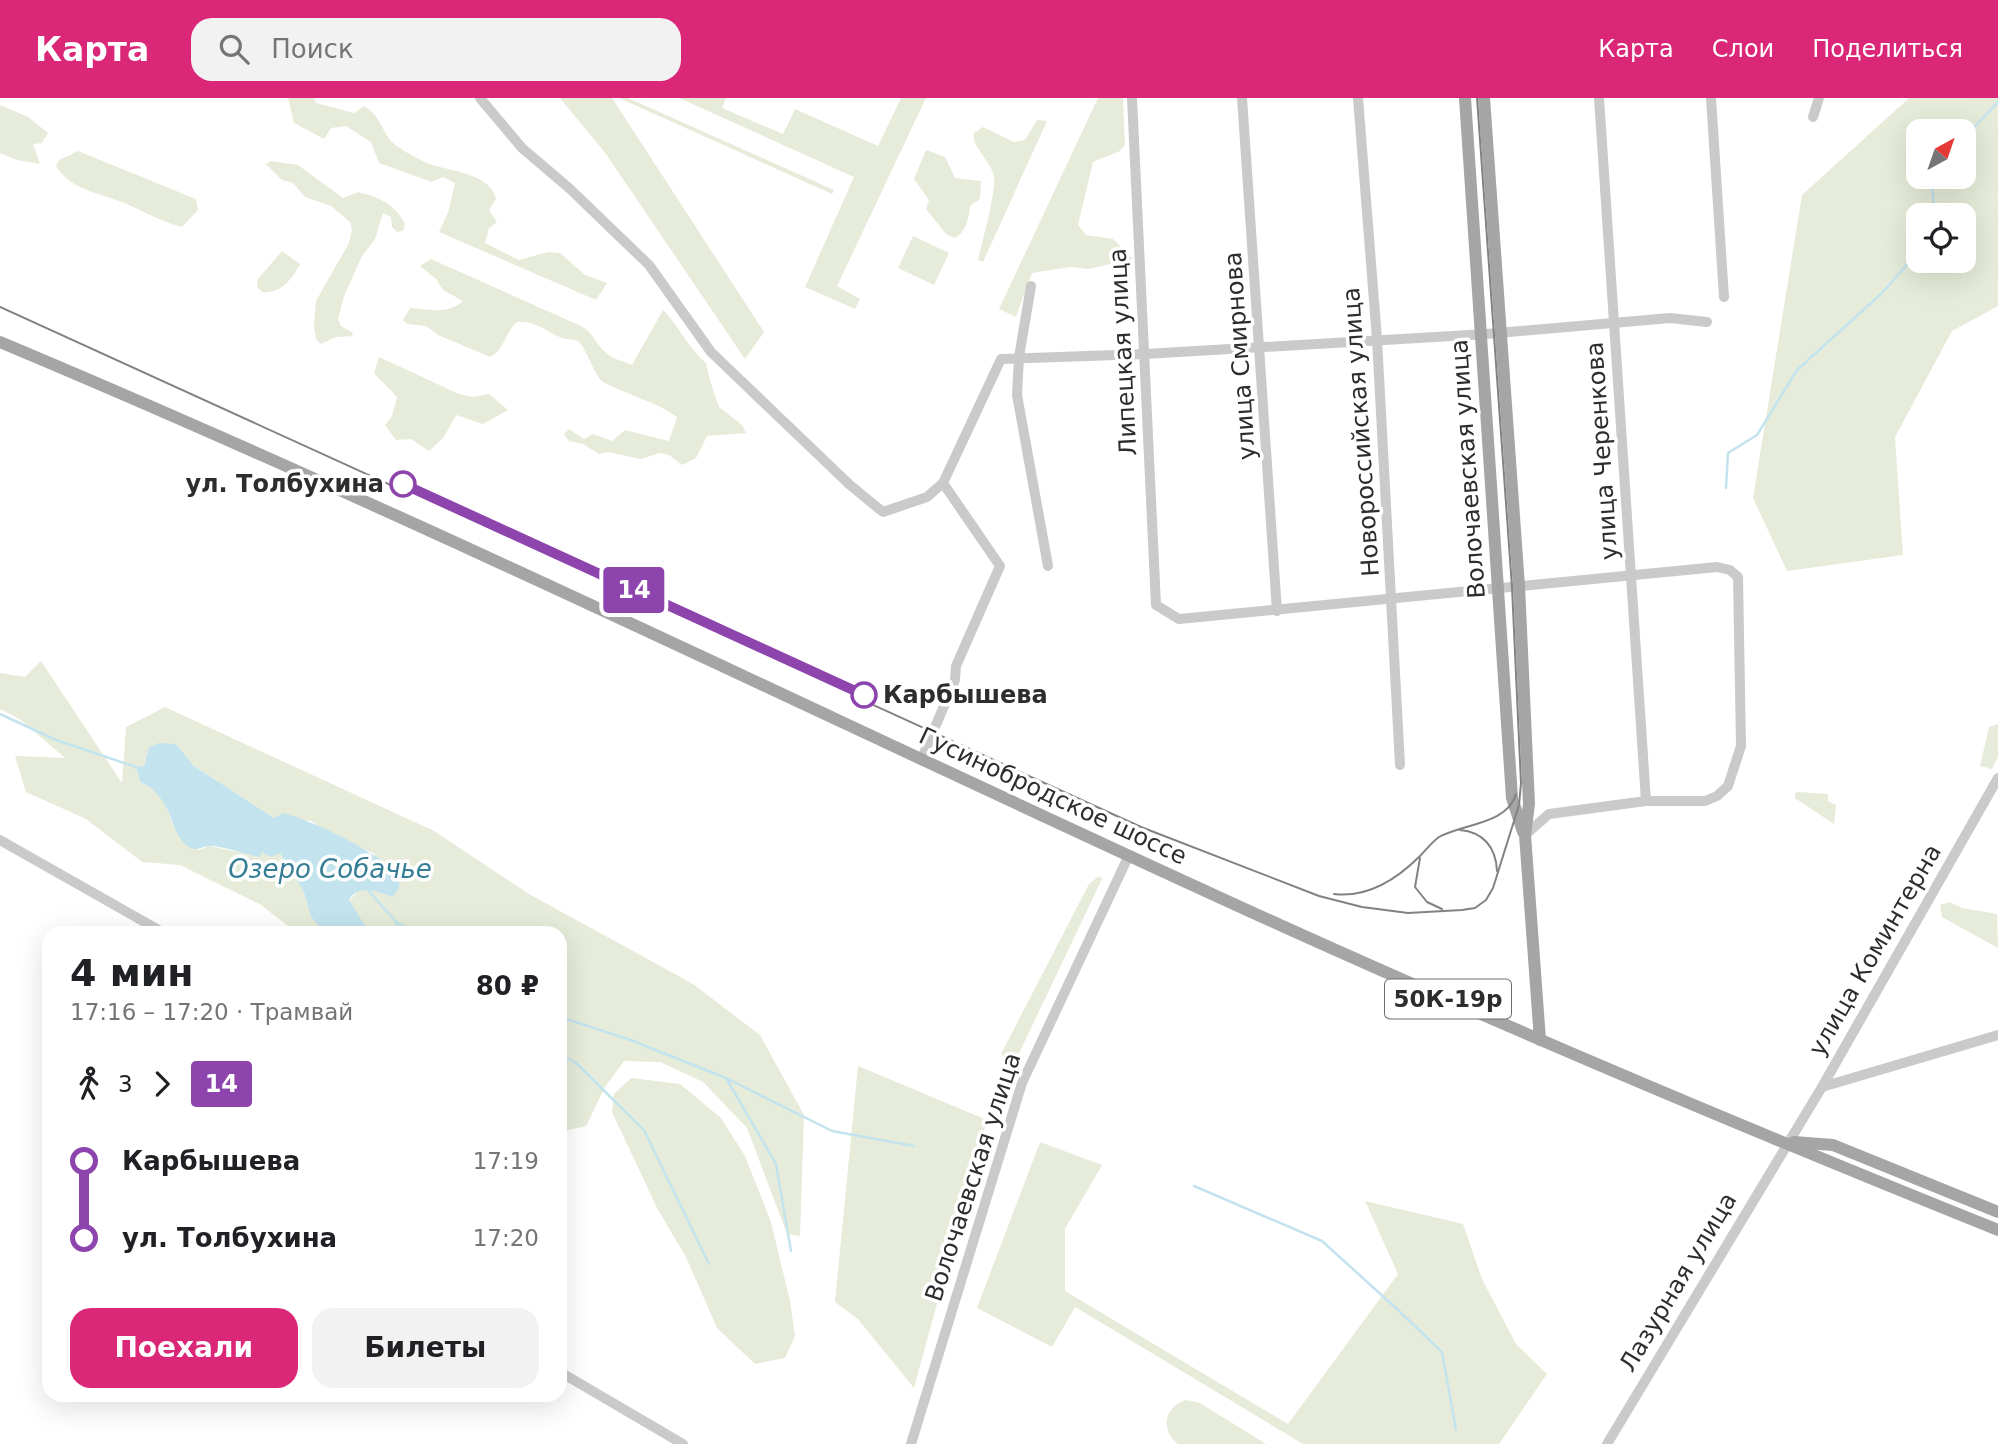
<!DOCTYPE html>
<html lang="ru">
<meta charset="utf-8">
<style>
body{margin:0;font-family:"DejaVu Sans",sans-serif;background:#f2f2f2;color:#202124;height:100vh;display:flex;flex-direction:column;font-size:26px;white-space:nowrap}
*{box-sizing:border-box;margin:0}
p{font-size:23px;color:#757577}
.icon{flex:none;width:38px;height:38px;fill:none;stroke:currentColor;stroke-width:2;stroke-linecap:round;stroke-linejoin:round}
.map{position:relative;flex:1;overflow:hidden}
.details{position:absolute;left:42px;top:828px;width:525px;height:476px;display:flex;flex-direction:column;background:#fff;border-radius:21px;box-shadow:0 7px 28px #0002}
.details>*{flex:none}
.badge{padding:0 14px;border-radius:5px;font-size:24px;line-height:46px}
.needle{width:46px;rotate:40deg}
.fabs{position:absolute;left:1906px;top:21px;display:grid;gap:14px}
.fabs a{display:grid;place-items:center;width:70px;height:70px;border-radius:14px;background:#fff;box-shadow:0 7px 28px #0002;font-size:35px}
.map>.badge{position:absolute;translate:-50% -50%;box-shadow:0 0 0 4px #fff}
.legs{display:flex;align-items:center;gap:10px;height:77px;padding:0 28px;font-size:23px}
.legs p{margin-inline-start:auto}
.summary{display:flex;align-items:center;justify-content:space-between;height:119px;padding:0 28px}
h1{font-size:38px;font-weight:700;line-height:52px}
.cta{display:flex;gap:14px;margin-top:auto;padding:14px 28px}
.cta a{flex:1;height:80px;border-radius:21px;background:#db2777;color:#fff;font-size:28px;font-weight:700;line-height:80px;text-align:center}
.cta a+a{background:#f2f2f2;color:#202124}
ul{padding:0 28px;list-style:none}
li{display:flex;align-items:center;gap:24px;height:77px;font-size:26px}
li i{display:grid;place-items:center;width:10px;height:100%;margin:0 9px;background:currentColor}
li i::after{content:'';width:18px;height:18px;margin:-9px;border:5px solid;border-radius:50%;background:#fff}
li p{margin-inline-start:auto}
li:first-child i{background:linear-gradient(#0000 50%,currentColor 0)}
li:last-child i{background:linear-gradient(currentColor 50%,#0000 0)}
header{display:flex;align-items:center;gap:42px;box-sizing:border-box;height:98px;padding:0 35px;background:#db2777;color:#fff}
header strong{font-size:33px}
nav{display:flex;gap:38px;margin-inline-start:auto;font-size:24px}
.search{width:490px;height:63px;background:#f2f2f2;display:flex;align-items:center;gap:18px;box-sizing:border-box;padding:0 24px;border-radius:21px;color:#757577;font-size:26px}
.map>svg:first-child{display:block}
</style>
<header>
<strong>Карта</strong>
<div class="search"><svg class="icon" aria-label="search" viewBox="0 0 24 24"><circle cx="10" cy="10" r="6"/><path d="M15 15l6 6"/></svg>Поиск</div>
<nav><a>Карта</a><a>Слои</a><a>Поделиться</a></nav>
</header>
<div class="map">
<svg width="1998" height="1346" viewBox="0 0 1998 1346">
<rect width="100%" height="100%" fill="#fff"/>
<!-- green -->
<g fill="#e6ecd9" fill-rule="evenodd">
<path d="M288,0H314L316,5L354,15L364,8C379,17 381,29 390,42C397,50 413,58 423,63C445,74 490,73 496,101L489,112L497,124L489,130L485,145L519,162L548,154L560,155L585,177L607,185L596,202L439,134L449,112L455,85L443,79L432,84L379,65L371,44L346,28L331,30L324,41L294,25Z"/>
<polygon points="560,0 612,0 764,234 745,261 606,56"/>
<polygon points="619,0 628,0 834,92 832,96"/>
<polygon points="679,0 726,0 722,10 783,36 795,11 878,48 901,0 926,0 837,188 860,201 855,211 805,189 854,79"/>
<polygon points="1098,0 1123,0 1125,47 1120,53 1093,64 1078,127 1086,137 1113,141 1133,161 1089,171 1070,169 1032,175 1016,219 999,211"/>
<path d="M1909,0H1998V208L1952,233L1895,339L1903,457L1787,473L1753,400L1802,97ZM1918,33H1964V79H1918ZM1918,117H1964V163H1918Z"/>
<polygon points="0,7 28,19 48,35 42,45 33,46 40,66 17,62 0,55"/>
<path d="M1037,22L1047,23L983,164L978,162C982,143 996,96 994,79C992,64 971,49 974,35L983,29L1014,44L1025,42Z"/>
<path d="M926,52L945,59L955,80L981,83L980,101L970,108C969,120 966,134 955,140L946,136L926,111L929,102L914,81Z"/>
<path d="M78,53L196,101L198,112L182,129C161,123 146,115 127,106C102,95 71,93 56,68L59,62Z"/>
<path d="M271,63L298,67L343,100L358,94C379,99 395,106 405,126L403,133L397,134L392,129L391,119L383,115L375,141L362,158L344,198L338,221L341,228L353,235L352,238L336,239L321,246L316,241L314,228L316,203L349,145L352,132L350,124L331,108L305,99L293,85L282,82L266,66Z"/>
<polygon points="913,138 949,155 934,187 898,170"/>
<path d="M282,153L300,166C292,181 281,196 262,194L257,189L258,181Z"/>
<path d="M431,161L581,228C593,234 595,245 605,254C613,262 622,262 632,267L663,212C680,229 687,249 706,265C709,281 714,295 719,309L742,327L746,335L707,338L696,360L682,367L669,357L660,355L641,361L608,354L599,356L583,346L569,343L564,336L569,331L584,341L593,336L612,343L625,332L669,343L677,319C655,303 627,297 603,284C595,279 586,249 578,243C574,241 567,242 562,240C546,234 536,222 517,224C505,234 504,253 490,259L438,237L426,228L407,226L403,222L410,210C427,211 448,217 463,203L443,192L436,181L420,168Z"/>
<polygon points="379,259 459,296 472,299 489,296 508,312 483,326 456,317 444,339 429,353 411,341 396,342 385,327 392,318 397,299 374,275"/>
<path d="M41,563L122,685L126,629L165,609L434,733L529,796L693,886L760,937L804,1017L800,1138L787,1136L747,1030L703,984L660,964L624,963L605,989L586,1028L560,1034V835H370L349,803L358,793L375,756L329,735L312,723L274,720L194,668L176,646L147,655L144,668L136,670L140,684C173,699 164,718 180,738C184,744 194,748 199,752L210,748L260,759L261,754L280,755L304,794L311,819L325,835H297L261,807L180,767L142,764L86,721L26,694L15,658L65,660L21,622L0,611V575L25,579Z"/>
<polygon points="1998,626 1998,659 1992,671 1980,668 1989,629"/>
<polygon points="1799,694 1828,696 1828,703 1836,707 1834,726 1795,700 1795,695"/>
<polygon points="1099,778 1102,781 1013,968 1001,956 1089,786"/>
<polygon points="1950,804 1962,810 1997,816 1998,850 1942,819 1940,807"/>
<polygon points="858,968 987,1022 914,1290 858,1221 835,1204"/>
<polygon points="631,980 680,986 721,1020 745,1058 771,1124 790,1203 795,1238 785,1260 755,1266 717,1230 686,1159 657,1110 612,1014 614,996"/>
<polygon points="1040,1044 1102,1067 1065,1131 1065,1193 1288,1326 1398,1176 1365,1103 1463,1126 1482,1181 1516,1246 1547,1276 1499,1346 1303,1346 1075,1209 1052,1249 977,1210"/>
<path d="M1186,1302L1200,1305L1266,1346H1178C1160,1332 1164,1309 1186,1302Z"/>
</g>
<!-- water -->
<path fill="#c3e4ee" d="M159,645L176,646L194,668L274,720L283,715C322,726 367,750 399,775V790L393,799C378,794 359,785 349,802L370,835H325L311,819L304,794L280,755L271,759L262,754L260,759C246,757 223,748 211,748C202,748 198,754 189,749C168,736 175,699 140,684L136,669L144,668L149,649Z"/>
<g fill="none" stroke-linecap="round" stroke-linejoin="round">
<!-- stream -->
<g stroke="#c3e4ee" stroke-width="2.5">
<polyline points="1964,40 1998,4"/>
<polyline points="1932,79 1934,117"/>
<polyline points="1726,390 1728,355 1757,337 1797,272 1882,195 1918,154"/>
<polyline points="0,616 56,642 136,669"/>
<polyline points="368,792 396,824 399,835"/>
<polyline points="396,824 418,835"/>
<polyline points="560,919 628,941 726,980 776,1066 791,1153"/>
<polyline points="560,956 575,964 644,1032 709,1166"/>
<polyline points="726,980 832,1033 914,1048"/>
<polyline points="1194,1088 1322,1143 1397,1211 1442,1254 1456,1332"/>
</g>
<!-- minor -->
<g stroke="#cacaca" stroke-width="10">
<polyline points="480,0 522,50 569,90 649,167 711,254 850,387 883,414 927,399 943,385 1000,468 956,568 955,582 922,660"/>
<polyline points="1132,0 1156,507 1179,521 1717,469 1730,472 1738,479 1741,648 1728,688 1717,698 1705,703 1646,703 1549,716 1525,737"/>
<polyline points="1242,0 1277,513"/>
<polyline points="1358,0 1377,241 1400,667"/>
<polyline points="1599,0 1646,703"/>
<polyline points="1711,0 1724,199"/>
<polyline points="1813,19 1819,0"/>
<polyline points="1031,188 1019,259 1017,297 1048,468"/>
<polyline points="943,385 1001,261 1145,256 1486,236 1670,220 1707,224"/>
<polyline points="0,742 164,835"/>
<polyline points="1822,989 1998,937"/>
<polyline points="560,1274 683,1346"/>
<polyline points="911,1346 1022,985 1129,757"/>
<polyline points="1607,1346 1822,989 1998,680"/>
</g>
<!-- major -->
<g stroke="#a5a5a5" stroke-width="12">
<polyline points="1465,0 1512,700 1523,734"/>
<polyline points="1484,0 1519,488 1529,706 1525,737 1540,942"/>
<path d="M0,244C432,425 853,633 1280,827C1517,934 1757,1035 1998,1132"/>
<polyline points="1794,1044 1833,1047 1998,1114"/>
</g>
<!-- tram -->
<g stroke="#828282" stroke-width="2">
<polyline points="0,209 1141,729 1319,798 1362,809 1408,815 1462,812 1475,810 1486,802 1493,790 1519,707 1521,685 1512,489 1477,0"/>
<path d="M1460,732C1483,734 1496,749 1497,773"/>
<polyline points="1420,760 1415,789 1427,804 1442,811"/>
<path d="M1334,796C1367,800 1397,781 1420,758C1426,752 1432,744 1439,739C1462,726 1508,726 1516,696"/>
</g>
</g>
<g fill="none" stroke-linecap="round" stroke-linejoin="round">
<defs>
<polyline id="line-1" points="403,386 864,597"/>
</defs>
<!-- line-1 casing -->
<use href="#line-1" stroke="#fff" stroke-width="16"/>
<!-- line-1 -->
<use href="#line-1" stroke="#8e44ad" stroke-width="10"/>
</g>
<!-- markers -->
<g fill="#fff" stroke="#8e44ad" stroke-width="3.5">
<circle cx="403" cy="386" r="12"/>
<circle cx="864" cy="597" r="12"/>
</g>
<g text-anchor="middle" dominant-baseline="central" stroke-width="7" stroke-linejoin="round" paint-order="stroke">
<!-- shield labels -->
<rect fill="#fff" stroke="#6c6c6c" stroke-width="2" x="1385" y="881.5" width="126" height="39" rx="5"/>
<g font-size="23" font-weight="bold" fill="#2d2d2d">
<text x="1448" y="901">50К-19р</text>
</g>
<!-- street labels -->
<g font-size="24" fill="#2d2d2d" stroke="#fff">
<text transform="translate(1123 254) rotate(-93)">Липецкая улица</text>
<text transform="translate(1240 258) rotate(-94)">улица Смирнова</text>
<text transform="translate(1361 334) rotate(-94)">Новороссийская улица</text>
<text transform="translate(1602 353) rotate(-94)">улица Черенкова</text>
<text transform="translate(1468 371) rotate(-94)">Волочаевская улица</text>
<text transform="translate(1053 698) rotate(25)">Гусинобродское шоссе</text>
<text transform="translate(1875 852) rotate(-60)">улица Коминтерна</text>
<text transform="translate(973 1079) rotate(-72)">Волочаевская улица</text>
<text transform="translate(1678 1184) rotate(-59)">Лазурная улица</text>
</g>
<!-- stop labels -->
<g font-size="24" font-weight="bold" fill="#2d2d2d" stroke="#fff" text-anchor="end">
<text x="384" y="386">ул. Толбухина</text>
<text x="883" y="597" text-anchor="start">Карбышева</text>
</g>
<!-- water labels -->
<g font-size="26" font-style="italic" fill="#357e96" stroke="#fff">
<text x="330" y="771">Озеро Собачье</text>
</g>
</g>
</svg>
<div class="fabs">
<a><svg class="needle" viewBox="-14 -14 28 28"><path d="M0-13l5 13h-10z" fill="#e53935"/><path d="M0 13l5-13h-10z" fill="#757577"/></svg></a>
<a><svg class="icon" aria-label="locate" viewBox="0 0 24 24"><circle cx="12" cy="12" r="6"/><path d="M12 2v4M12 18v4M2 12h4M18 12h4"/></svg></a>
</div>
<b class="badge" style="left:634px;top:492px;background:#8e44ad;color:#fff">14</b>
<section class="details">
<div class="summary"><div><h1>4 мин</h1><p>17:16 – 17:20 · Трамвай</p></div><b>80 ₽</b></div>
<div class="legs"><svg class="icon" aria-label="walk" viewBox="0 0 24 24"><circle cx="13" cy="4" r="2"/><path d="M13 8l-2 6 4 7M11 14l-3 7M7 12l3-4h3l4 4"/></svg>3<svg class="icon" aria-label="forward" viewBox="0 0 24 24"><path d="M9 5l7 7-7 7"/></svg><b class="badge" style="background:#8e44ad;color:#fff">14</b></div>
<ul>
<li><i style="color:#8e44ad"></i><b>Карбышева</b><p>17:19</p></li>
<li><i style="color:#8e44ad"></i><b>ул. Толбухина</b><p>17:20</p></li>
</ul>
<div class="cta"><a>Поехали</a><a>Билеты</a></div>
</section>
</div>
